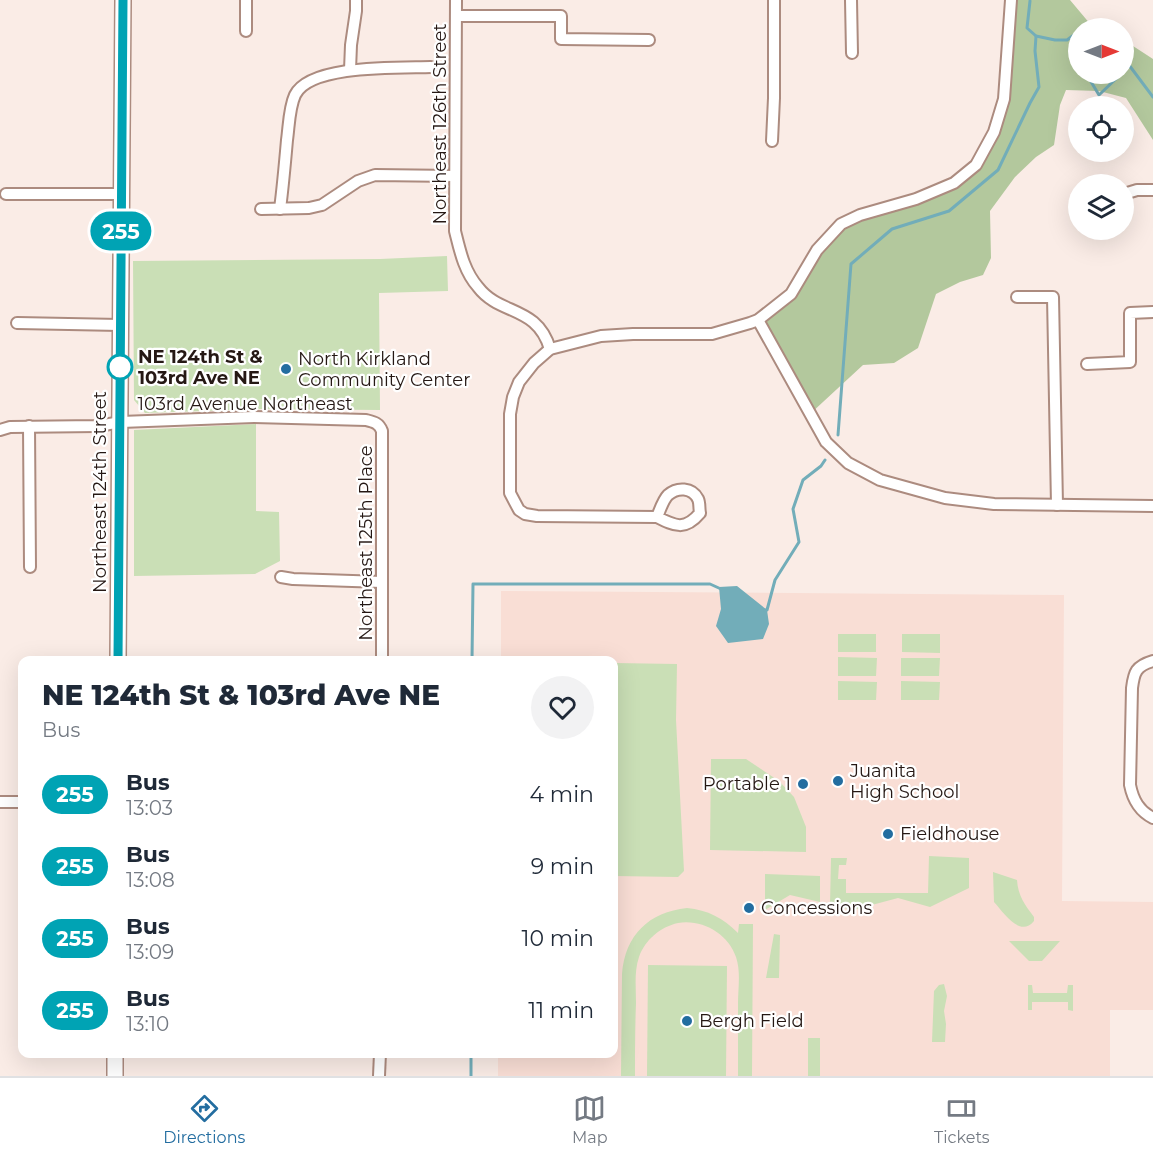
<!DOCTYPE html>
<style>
body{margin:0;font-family:Montserrat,sans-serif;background:#f2f2f3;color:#1f2937;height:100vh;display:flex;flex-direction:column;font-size:22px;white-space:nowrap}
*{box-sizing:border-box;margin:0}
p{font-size:20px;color:#747a83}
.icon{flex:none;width:33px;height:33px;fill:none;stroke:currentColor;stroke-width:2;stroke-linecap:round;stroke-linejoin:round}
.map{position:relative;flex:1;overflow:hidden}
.sheet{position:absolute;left:18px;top:656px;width:600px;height:402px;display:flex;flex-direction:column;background:#fff;border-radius:12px;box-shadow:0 6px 24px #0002}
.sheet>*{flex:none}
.badge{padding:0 12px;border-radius:20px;font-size:21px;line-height:39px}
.needle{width:39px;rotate:90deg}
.buttons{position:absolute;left:1068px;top:18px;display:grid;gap:12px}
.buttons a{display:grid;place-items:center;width:66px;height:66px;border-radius:50%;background:#fff;box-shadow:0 6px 24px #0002;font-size:30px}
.map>.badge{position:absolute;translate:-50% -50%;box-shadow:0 0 0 3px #fff}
.round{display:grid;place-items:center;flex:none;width:63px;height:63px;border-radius:32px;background:#f2f2f3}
.headline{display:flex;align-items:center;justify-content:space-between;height:102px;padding:0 24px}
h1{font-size:28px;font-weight:800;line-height:45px}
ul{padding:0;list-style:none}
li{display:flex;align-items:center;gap:18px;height:72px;padding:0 24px}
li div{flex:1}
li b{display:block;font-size:22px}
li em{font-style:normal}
li .badge{min-width:66px;font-weight:700;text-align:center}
.menu{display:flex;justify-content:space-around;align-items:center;height:84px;border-top:2px solid #e0e1e3;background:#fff;font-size:16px;color:#747a83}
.menu a{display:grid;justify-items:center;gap:3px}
.menu .current{color:#236da0}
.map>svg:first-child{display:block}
</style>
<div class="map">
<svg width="1153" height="1076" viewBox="0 0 1153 1076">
<rect width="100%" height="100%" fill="#faece6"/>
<!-- built -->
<polygon fill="#f9ded5" points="501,591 1064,595 1062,901 1153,902 1153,1010 1110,1010 1110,1076 498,1076 498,1053 614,1053 614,660 501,660"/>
<!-- green -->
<g fill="#cadfb6">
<polygon points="447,256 448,291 379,293 380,410 261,409 145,413 134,400 133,261 380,259"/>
<polygon points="256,424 256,511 279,512 280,561 255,574 134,576 134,430"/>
<rect x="838" y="634" width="38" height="18"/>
<polygon points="902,634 940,634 940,653 902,652"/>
<polygon points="838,657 877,658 876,676 838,676"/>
<polygon points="901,658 940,658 939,676 901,676"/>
<polygon points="614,663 677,664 676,720 684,871 678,877 614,876"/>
<polygon points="838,681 877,682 876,700 838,700"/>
<polygon points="901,681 940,682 939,700 901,700"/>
<polygon points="711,759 746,759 779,781 794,797 806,827 806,852 710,850"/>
<polygon points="929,856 969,858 969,888 930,907 898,898 853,910 830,905 831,858 847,858 846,865 839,865 838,879 846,879 846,893 928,893"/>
<path d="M993,872L1017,880C1018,896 1025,905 1034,917V921C1020,938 1004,913 994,902Z"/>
<polygon points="765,874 820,876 820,902 790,895 765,910"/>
<path d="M687,908C708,910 723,918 738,933L739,924H753L752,1076H738C738,1052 738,1027 738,1003C738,988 741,972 736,957C728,934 703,919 678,923C660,927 645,940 639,957C634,972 636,988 636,1003C635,1027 635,1052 635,1076H621L622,974C625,935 649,912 687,908Z"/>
<polygon points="774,934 780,935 779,978 766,978"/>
<polygon points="1009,941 1060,941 1042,961 1029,961"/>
<polygon points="648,965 727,966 726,1076 647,1076"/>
<polygon points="944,984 947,996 944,1011 946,1024 945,1042 932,1042 934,991 939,985"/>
<polygon points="1028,985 1032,985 1033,993 1067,993 1068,985 1073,985 1073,1011 1068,1010 1068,1002 1032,1002 1032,1010 1028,1010"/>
<rect x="808" y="1038" width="12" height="38"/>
</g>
<!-- forest -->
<polygon fill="#b3c89d" points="1011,0 1070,0 1091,25 1097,28 1078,28 1078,74 1124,74 1124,41 1133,46 1153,59 1153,140 1126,98 1099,91 1066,90 1060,105 1054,145 1036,157 1015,177 990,211 991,258 983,275 960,282 936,294 918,348 894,363 863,365 810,414 758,320 791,294 841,224 916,199 976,165 1004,99"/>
<!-- water -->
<polygon fill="#72adb9" points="737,586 767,610 769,624 763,639 728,643 716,626 721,609 719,587"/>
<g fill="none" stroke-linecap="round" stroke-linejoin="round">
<!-- stream -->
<g stroke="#72adb9" stroke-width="3">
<polyline points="1030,1 1027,28 1036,36 1055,40 1067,40 1078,32"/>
<polyline points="1124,70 1129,65 1153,97"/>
<polyline points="1090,74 1090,80 1099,95 1121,74"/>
<polyline points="838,435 851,264 892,229 949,211 998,170 1030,103 1039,87 1035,51 1036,36"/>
<polyline points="765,610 767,610 775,580 799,542 793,509 803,480 821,466 825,460"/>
<polyline points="472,660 473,584 710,584 721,589"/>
<polyline points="471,1076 471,1053"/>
</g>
<defs>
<g id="street">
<polyline points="246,0 246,31"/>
<path d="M456,0L455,231C460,251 464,271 478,287C500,316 537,305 550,349"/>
<polyline points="851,0 852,53"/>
<polyline points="456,16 561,16 561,39 649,40"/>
<polyline points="350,70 351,45 356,11 356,0"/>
<polyline points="772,141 774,98 774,0"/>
<polyline points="6,194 121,194"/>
<polyline points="1124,194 1137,190 1153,190"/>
<polyline points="261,209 309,208 322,205 358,181 375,175 455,176"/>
<path d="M280,209C283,186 285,163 287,140C289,126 289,108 295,95C310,64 401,68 431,67"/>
<polyline points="1017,297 1053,297 1057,505"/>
<polyline points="758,320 826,442 848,463 880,480 945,498 994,504 1153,506"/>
<polyline points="17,323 120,325"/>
<polyline points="1087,364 1130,362 1130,313 1153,312"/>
<polyline points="29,426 30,567"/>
<path d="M0,430L10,427L98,426L121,422L254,417L366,420C374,422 379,423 382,431V660"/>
<path d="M657,517C660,510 663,500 668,495C677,487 692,487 698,499C700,503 699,509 700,513C685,531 675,526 657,517L537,516L525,514L519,510L510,493V414L513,397L519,382L534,363L550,349L601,336L633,334H712L750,323L758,320L791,294L817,250L841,224L860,215L916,199L954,183L976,165L994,132L1004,99L1011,0"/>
<polyline points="281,577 293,579 382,582"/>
<path d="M1153,661C1136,666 1134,672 1132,688L1130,785C1133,800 1139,811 1153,818"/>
<polyline points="0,802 22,802"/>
<polyline points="379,1076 380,1053"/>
</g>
<g id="secondary">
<polyline points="118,660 123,0"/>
<polyline points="115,1076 115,1053"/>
</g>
</defs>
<!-- street casing -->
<use href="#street" stroke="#ac8b7f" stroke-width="14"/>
<!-- secondary casing -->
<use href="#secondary" stroke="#ac8b7f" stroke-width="18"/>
<!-- street -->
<use href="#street" stroke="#fff" stroke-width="10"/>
<!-- secondary -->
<use href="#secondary" stroke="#fff" stroke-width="15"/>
</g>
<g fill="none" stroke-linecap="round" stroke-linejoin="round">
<defs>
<polyline id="line" points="118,660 123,0"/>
</defs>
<!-- line casing -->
<use href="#line" stroke="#fff" stroke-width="14"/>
<!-- line -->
<use href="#line" stroke="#00a3b4" stroke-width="9"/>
</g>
<!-- markers -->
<circle fill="#fff" stroke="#00a3b4" stroke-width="3" cx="120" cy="367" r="12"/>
<g fill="#236da0" stroke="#fff" stroke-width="2">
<circle cx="286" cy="369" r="6"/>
<circle cx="838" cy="781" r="6"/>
<circle cx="803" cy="784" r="6"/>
<circle cx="888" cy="834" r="6"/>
<circle cx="749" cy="908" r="6"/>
<circle cx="687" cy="1021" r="6"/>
</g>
<g text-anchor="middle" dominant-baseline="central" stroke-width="4.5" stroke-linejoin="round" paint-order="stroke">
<!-- street labels -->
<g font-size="18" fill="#251814" stroke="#fff">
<text transform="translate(440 124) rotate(-90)">Northeast 126th Street</text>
<text x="245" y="404">103rd Avenue Northeast</text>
<text transform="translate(100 492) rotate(-90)">Northeast 124th Street</text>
<text transform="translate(366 543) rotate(-90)">Northeast 125th Place</text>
</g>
<!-- stop labels -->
<g font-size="18" font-weight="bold" fill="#251814" stroke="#fff" text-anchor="start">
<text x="138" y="357">NE 124th St &amp;<tspan x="138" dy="21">103rd Ave NE</tspan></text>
</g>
<!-- poi labels -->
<g font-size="18" fill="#251814" stroke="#fff" text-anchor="start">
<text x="298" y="359">North Kirkland<tspan x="298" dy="21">Community Center</tspan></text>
<text x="850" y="771">Juanita<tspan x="850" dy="21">High School</tspan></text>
<text x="791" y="784" text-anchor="end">Portable 1</text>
<text x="900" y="834">Fieldhouse</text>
<text x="761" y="908">Concessions</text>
<text x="699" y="1021">Bergh Field</text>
</g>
</g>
</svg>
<div class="buttons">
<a><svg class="needle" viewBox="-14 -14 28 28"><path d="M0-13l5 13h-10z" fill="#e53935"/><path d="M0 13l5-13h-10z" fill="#747a83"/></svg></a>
<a><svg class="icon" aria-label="locate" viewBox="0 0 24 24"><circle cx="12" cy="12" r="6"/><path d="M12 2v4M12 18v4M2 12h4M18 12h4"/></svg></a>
<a><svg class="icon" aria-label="layers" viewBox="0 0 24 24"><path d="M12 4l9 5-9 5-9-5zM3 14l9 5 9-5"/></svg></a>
</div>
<b class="badge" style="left:121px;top:231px;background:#00a3b4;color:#fff">255</b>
<section class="sheet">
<div class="headline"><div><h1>NE 124th St &amp; 103rd Ave NE</h1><p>Bus</p></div><a class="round"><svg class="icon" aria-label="heart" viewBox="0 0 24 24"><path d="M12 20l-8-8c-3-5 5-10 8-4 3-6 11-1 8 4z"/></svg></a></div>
<ul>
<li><span class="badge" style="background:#00a3b4;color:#fff">255</span><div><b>Bus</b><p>13:03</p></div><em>4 min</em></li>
<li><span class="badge" style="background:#00a3b4;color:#fff">255</span><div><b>Bus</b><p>13:08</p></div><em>9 min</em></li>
<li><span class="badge" style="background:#00a3b4;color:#fff">255</span><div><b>Bus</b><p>13:09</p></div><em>10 min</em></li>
<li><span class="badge" style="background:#00a3b4;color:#fff">255</span><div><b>Bus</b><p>13:10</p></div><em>11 min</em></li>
</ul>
</section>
</div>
<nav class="menu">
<a class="current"><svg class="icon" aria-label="directions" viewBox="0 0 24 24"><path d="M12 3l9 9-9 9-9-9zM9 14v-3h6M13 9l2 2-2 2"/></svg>Directions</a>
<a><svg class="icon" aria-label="map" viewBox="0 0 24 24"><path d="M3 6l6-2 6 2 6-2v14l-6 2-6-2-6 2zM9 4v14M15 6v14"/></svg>Map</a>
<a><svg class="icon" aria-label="tickets" viewBox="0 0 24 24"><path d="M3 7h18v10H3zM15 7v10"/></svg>Tickets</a>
</nav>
